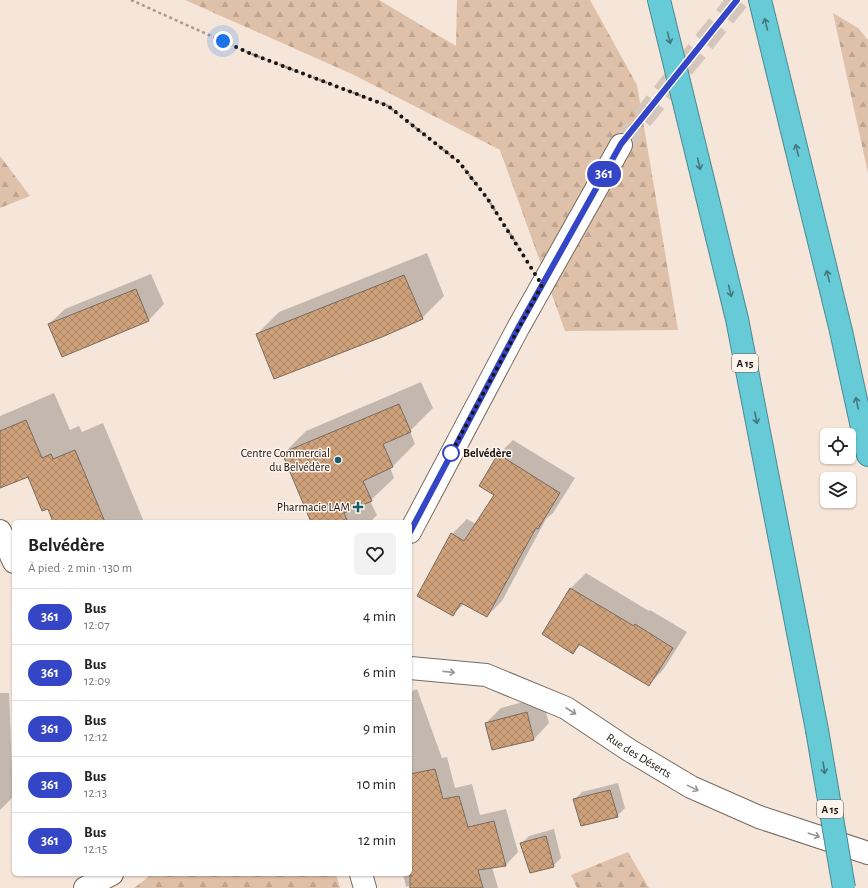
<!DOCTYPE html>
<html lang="fr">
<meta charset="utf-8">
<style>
body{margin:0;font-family:"Alegreya Sans",sans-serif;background:#f2f2f2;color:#222;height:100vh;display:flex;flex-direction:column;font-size:15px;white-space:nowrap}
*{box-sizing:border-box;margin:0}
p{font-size:13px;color:#767676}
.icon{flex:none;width:22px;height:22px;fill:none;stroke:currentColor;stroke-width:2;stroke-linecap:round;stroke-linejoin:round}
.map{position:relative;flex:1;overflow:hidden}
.side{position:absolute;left:12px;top:520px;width:400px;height:356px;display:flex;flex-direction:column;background:#fff;border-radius:6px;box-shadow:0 1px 3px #0004}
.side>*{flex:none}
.badge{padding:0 8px;border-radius:13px;font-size:14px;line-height:26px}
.buttons{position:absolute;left:820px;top:428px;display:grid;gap:8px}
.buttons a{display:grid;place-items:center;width:36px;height:36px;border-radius:6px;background:#fff;box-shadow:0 1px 3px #0004;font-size:20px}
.you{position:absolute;width:20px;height:20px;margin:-10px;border:3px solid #fff;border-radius:50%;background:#1a73e8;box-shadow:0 0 0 6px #1a73e833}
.map>.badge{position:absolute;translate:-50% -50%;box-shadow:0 0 0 2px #fff}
.round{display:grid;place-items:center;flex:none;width:42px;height:42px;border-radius:6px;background:#f2f2f2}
.head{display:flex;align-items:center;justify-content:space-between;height:68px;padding:0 16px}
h1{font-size:19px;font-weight:700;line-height:30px}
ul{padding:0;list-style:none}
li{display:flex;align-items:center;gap:12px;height:56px;padding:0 16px;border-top:1px solid #e0e0e0}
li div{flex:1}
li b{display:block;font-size:15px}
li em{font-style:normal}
li .badge{min-width:44px;font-weight:700;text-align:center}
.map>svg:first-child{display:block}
</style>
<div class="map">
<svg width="868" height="888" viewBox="0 0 868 888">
<defs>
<pattern id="forest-firs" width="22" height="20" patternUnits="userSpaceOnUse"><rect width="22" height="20" fill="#dfc0a8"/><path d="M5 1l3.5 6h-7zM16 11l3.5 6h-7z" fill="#bfa490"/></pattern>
<pattern id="building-cross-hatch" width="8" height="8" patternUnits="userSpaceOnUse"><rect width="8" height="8" fill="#cfa17b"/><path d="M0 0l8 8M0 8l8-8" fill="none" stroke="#a78263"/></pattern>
</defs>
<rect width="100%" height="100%" fill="#f6e6da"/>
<!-- forest -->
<g fill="url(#forest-firs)">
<polygon points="185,0 379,0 456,46 457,0 590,0 637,85 678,330 565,331 500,150 354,75"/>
<polygon points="833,13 858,28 868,40 868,173"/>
<polygon points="0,156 30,196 0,208"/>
<polygon points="628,852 649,888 577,888 571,875"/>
<polygon points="152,874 336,874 340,888 134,888"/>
</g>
<!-- shadow -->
<g fill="#0003">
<polygon points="427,253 444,296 422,318 257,334 279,312"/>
<polygon points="151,274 164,304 149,320 62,356 49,324 65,309"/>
<polygon points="421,382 433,408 410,431 415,444 393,466 390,467 394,478 370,501 377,515 370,522 312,522 283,454 306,431"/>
<polygon points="54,393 70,430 79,426 82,432 103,423 144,522 54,522 48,508 28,475 0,487 0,416"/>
<polygon points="513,440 575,478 553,513 546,519 502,601 487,616 464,604 452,615 452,534 467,519 476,524 495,495 498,455"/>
<polygon points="586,573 649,611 650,610 687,632 663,670 648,685 582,644 573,652 543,634 571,588"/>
<polygon points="417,689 442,758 447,757 455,788 472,784 480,815 506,809 518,852 506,865 492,867 498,888 409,888 409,886 406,887 403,874 410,874 410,692"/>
<polygon points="0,693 9,693 13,797 0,810"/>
<polygon points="542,697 549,723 534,739 493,748 486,723 501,708"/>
<polygon points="618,783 625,808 617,816 574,800 582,792"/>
<polygon points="554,829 561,858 553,866 521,844 529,836"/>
</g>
<!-- building -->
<g fill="url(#building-cross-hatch)" stroke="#7a6c61">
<polygon points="404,275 423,319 382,337 274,379 256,334"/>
<polygon points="136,289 149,321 62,357 48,324"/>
<polygon points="399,404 411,432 383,444 393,467 363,481 372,501 344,513 348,522 311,522 282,453"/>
<polygon points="26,420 42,458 51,454 53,459 75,450 105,522 53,522 48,509 42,511 28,477 0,488 0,431"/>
<polygon points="498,454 560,493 538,529 536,528 487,617 461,603 453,616 417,596 451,533 464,541 494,495 479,486"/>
<polygon points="570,588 634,626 635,624 673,648 649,686 579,644 573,654 542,634"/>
<polygon points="527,712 534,740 492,750 485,723"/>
<polygon points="435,769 443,799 459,796 468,827 494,821 506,866 478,870 483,888 410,888 410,774"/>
<polygon points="610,790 618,817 581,826 573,799"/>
<polygon points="546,836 554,867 530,873 520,843"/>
</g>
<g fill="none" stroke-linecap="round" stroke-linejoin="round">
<!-- minor-tunnel -->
<polyline stroke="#d5c6bc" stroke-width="22" stroke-dasharray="22 11" stroke-linecap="butt" points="621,145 738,0"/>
<defs>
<g id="minor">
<polyline points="0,531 14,562"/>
<polyline points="410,532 518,328 621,145"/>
<path id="s1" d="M410,668L486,675L566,708L629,750L691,787L759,817L868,853"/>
<polyline points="361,874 365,888"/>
<polyline points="85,888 112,874"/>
</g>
<g id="highway">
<polyline points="659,0 737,319 817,730"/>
<polyline points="760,0 841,331 868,455"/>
</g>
</defs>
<!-- minor casing -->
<use href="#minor" stroke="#786a60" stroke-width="24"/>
<!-- highway casing -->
<use href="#highway" stroke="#4c8a91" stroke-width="24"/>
<!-- path -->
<polyline stroke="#a69a91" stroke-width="2.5" stroke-dasharray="3 3" stroke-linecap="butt" points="131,0 249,53 388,106 459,162 487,198 525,257"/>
<!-- minor -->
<use href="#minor" stroke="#fff" stroke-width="22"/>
<!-- highway -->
<use href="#highway" stroke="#67cad7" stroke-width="22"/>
<defs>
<polyline id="highway-bridge" points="817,730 844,888"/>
</defs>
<!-- highway-bridge casing -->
<use href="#highway-bridge" stroke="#4c8a91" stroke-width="24" stroke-linecap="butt"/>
<!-- highway-bridge -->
<use href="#highway-bridge" stroke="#67cad7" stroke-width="22"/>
</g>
<!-- one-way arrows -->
<defs><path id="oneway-shaft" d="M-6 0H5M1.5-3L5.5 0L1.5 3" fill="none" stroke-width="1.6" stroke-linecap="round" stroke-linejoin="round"/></defs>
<g stroke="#44787d">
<use href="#oneway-shaft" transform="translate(766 24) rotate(-104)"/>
<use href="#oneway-shaft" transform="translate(669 38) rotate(76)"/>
<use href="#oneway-shaft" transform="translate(797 150) rotate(-104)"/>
<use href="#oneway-shaft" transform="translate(699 164) rotate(76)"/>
<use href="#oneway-shaft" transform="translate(828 276) rotate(-104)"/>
<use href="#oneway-shaft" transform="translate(730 291) rotate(76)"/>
<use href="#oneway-shaft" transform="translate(857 403) rotate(-102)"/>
<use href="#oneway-shaft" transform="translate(756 418) rotate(79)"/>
<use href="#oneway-shaft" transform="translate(824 768) rotate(81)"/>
</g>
<g stroke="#989593">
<use href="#oneway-shaft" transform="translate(449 672) rotate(6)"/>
<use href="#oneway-shaft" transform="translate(571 711) rotate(33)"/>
<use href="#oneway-shaft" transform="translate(693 788) rotate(26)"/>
<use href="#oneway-shaft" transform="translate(814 835) rotate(18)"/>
</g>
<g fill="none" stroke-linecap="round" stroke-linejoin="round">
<defs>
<polyline id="line" points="410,532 518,328 621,144 737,0"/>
</defs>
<!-- line casing -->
<use href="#line" stroke="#fff" stroke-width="9"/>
<!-- line -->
<use href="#line" stroke="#3445c6" stroke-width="6"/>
<!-- walk -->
<polyline stroke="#191410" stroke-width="4" stroke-dasharray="0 7.2" points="223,41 249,53 388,106 459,162 487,198 542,285 450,455 451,453"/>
</g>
<!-- markers -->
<circle fill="#fff" stroke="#3445c6" stroke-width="2" cx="451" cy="453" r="8"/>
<g fill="#11606a" stroke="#fef4ed" stroke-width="1.5">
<circle cx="338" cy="460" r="4"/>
<path d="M356 501h4v4h4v4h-4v4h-4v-4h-4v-4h4z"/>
</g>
<g text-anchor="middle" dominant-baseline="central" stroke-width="3" stroke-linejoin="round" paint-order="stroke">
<!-- shield labels -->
<g fill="#fef4ed" stroke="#5e5752" stroke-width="1">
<rect x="732" y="354" width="26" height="18" rx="3"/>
<rect x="817" y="800" width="26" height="18" rx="3"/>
</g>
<g font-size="11" font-weight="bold" fill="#191410">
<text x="745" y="363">A 15</text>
<text x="830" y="809">A 15</text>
</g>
<!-- poi labels -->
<g font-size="12" fill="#191410" stroke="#fef4ed" text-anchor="end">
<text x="330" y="453">Centre Commercial<tspan x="330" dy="14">du Belvédère</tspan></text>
<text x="350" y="507">Pharmacie LAM</text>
</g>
<!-- stop labels -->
<g font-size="12" font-weight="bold" fill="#191410" stroke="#fef4ed" text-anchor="start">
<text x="463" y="453">Belvédère</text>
</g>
<!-- street labels -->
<g font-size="12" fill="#191410" stroke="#fef4ed">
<text stroke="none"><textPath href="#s1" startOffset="250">Rue des Déserts</textPath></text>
</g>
</g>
</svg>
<div class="buttons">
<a><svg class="icon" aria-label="locate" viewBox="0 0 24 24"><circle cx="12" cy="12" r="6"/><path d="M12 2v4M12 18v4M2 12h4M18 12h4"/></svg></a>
<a><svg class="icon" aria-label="layers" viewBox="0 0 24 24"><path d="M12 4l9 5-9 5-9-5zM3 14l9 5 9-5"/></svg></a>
</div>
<div class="you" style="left:223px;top:41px"></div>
<b class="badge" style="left:604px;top:174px;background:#3445c6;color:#fff">361</b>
<section class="side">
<div class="head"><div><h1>Belvédère</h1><p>À pied · 2 min · 130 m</p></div><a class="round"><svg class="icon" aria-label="heart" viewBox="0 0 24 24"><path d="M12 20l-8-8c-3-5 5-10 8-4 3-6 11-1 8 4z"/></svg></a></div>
<ul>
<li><span class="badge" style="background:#3445c6;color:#fff">361</span><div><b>Bus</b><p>12:07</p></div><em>4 min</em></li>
<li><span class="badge" style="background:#3445c6;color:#fff">361</span><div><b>Bus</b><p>12:09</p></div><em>6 min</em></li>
<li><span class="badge" style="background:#3445c6;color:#fff">361</span><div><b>Bus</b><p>12:12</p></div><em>9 min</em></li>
<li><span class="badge" style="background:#3445c6;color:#fff">361</span><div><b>Bus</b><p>12:13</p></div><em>10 min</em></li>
<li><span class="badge" style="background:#3445c6;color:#fff">361</span><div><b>Bus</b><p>12:15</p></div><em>12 min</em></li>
</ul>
</section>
</div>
